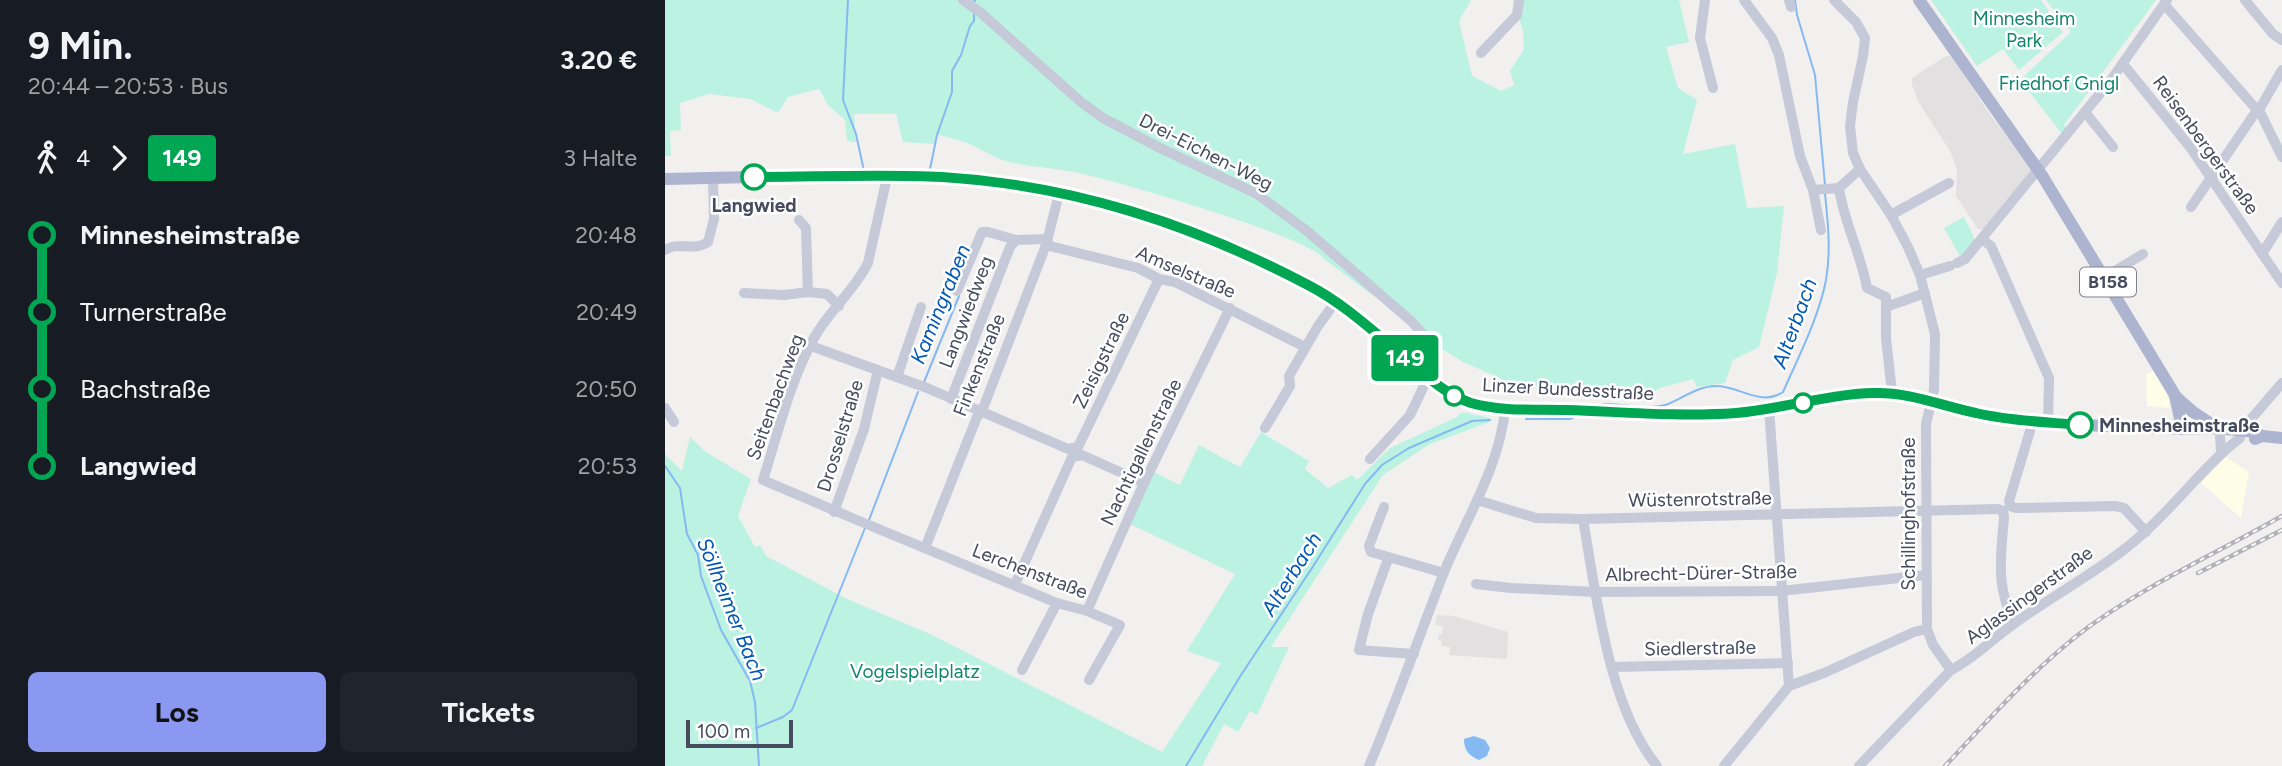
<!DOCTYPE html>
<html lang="de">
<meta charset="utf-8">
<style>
body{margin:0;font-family:Figtree,sans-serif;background:#20242c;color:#f1f3f6;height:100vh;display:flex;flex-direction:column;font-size:26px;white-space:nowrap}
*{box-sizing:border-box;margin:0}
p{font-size:23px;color:#9ea1a6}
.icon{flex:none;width:38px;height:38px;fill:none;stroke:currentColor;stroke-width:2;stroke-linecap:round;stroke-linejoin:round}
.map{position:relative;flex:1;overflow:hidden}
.panel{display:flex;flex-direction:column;background:#171b24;width:665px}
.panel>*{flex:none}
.badge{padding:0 14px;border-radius:5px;font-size:24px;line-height:46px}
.scale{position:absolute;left:21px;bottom:18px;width:107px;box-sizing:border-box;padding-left:7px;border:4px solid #464b5e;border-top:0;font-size:19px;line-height:24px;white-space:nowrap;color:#464b5e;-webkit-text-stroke:5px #fff;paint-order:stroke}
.map>.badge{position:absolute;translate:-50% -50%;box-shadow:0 0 0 4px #fff}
.legs{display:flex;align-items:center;gap:10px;height:77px;padding:0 28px;font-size:23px}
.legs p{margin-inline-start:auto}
.overview{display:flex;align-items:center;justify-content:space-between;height:119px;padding:0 28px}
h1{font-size:38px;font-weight:700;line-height:52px}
.cta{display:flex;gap:14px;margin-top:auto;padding:14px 28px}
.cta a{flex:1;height:80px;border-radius:10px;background:#8a98f2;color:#111;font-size:28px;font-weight:700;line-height:80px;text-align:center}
.cta a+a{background:#20242c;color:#f1f3f6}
ul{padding:0 28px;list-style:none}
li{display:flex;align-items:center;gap:24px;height:77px;font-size:26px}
li i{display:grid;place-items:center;width:10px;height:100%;margin:0 9px;background:currentColor}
li i::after{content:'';width:18px;height:18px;margin:-9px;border:5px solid;border-radius:50%;background:#171b24}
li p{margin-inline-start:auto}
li:first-child i{background:linear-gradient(#0000 50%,currentColor 0)}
li:last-child i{background:linear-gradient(currentColor 50%,#0000 0)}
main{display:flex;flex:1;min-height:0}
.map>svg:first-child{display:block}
</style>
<main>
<section class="panel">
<div class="overview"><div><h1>9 Min.</h1><p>20:44 – 20:53 · Bus</p></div><b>3.20 €</b></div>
<div class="legs"><svg class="icon" aria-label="walk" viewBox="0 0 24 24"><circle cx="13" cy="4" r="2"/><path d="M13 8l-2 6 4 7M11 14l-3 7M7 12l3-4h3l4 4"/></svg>4<svg class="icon" aria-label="forward" viewBox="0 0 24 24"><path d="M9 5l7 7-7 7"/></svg><b class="badge" style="background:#00a651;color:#fff">149</b><p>3 Halte</p></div>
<ul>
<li><i style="color:#00a651"></i><b>Minnesheimstraße</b><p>20:48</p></li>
<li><i style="color:#00a651"></i><span>Turnerstraße</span><p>20:49</p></li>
<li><i style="color:#00a651"></i><span>Bachstraße</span><p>20:50</p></li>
<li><i style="color:#00a651"></i><b>Langwied</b><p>20:53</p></li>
</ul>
<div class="cta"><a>Los</a><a>Tickets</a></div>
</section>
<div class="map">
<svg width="1617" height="766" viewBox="0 0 1617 766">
<rect width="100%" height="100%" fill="#f2f0ef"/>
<!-- commercial -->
<g fill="#fdfde8">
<polygon points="1489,371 1504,399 1504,408 1482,406 1481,374"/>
<polygon points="1561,457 1584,472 1576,518 1536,483"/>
</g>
<!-- education -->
<g fill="#e3e0e1">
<polygon points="1281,56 1287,56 1322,110 1367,170 1323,229 1313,229 1291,196 1292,170 1286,153 1253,101 1247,85 1247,78"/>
<polygon points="772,615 789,616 843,632 842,659 784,655 785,647 776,646 777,641 773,640 774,634 777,634 778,626 770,625"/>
</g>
<!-- green -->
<g fill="#bbf2e1">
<path d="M0,0H806L794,21L807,76L836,91L849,85L845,71L859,49L858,31L848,0H1014L1024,42L1001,47L1013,88L1032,100L1018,154L1070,144L1082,208L1119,206L1112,273L1094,347L1068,360L1060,383L1032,387L1028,379L995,388L974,402L916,391L846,383L798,362L759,338L723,303L706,294L659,259C645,237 454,182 418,174C393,168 368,168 344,162C328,158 314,147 299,142C291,139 282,137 273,135L270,144L238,142L231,114H189L191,142L182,141L180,120L163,105L154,89L123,97L113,113L85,99L44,94L15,103L16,130L5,131L6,156H0Z"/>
<polygon points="1266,0 1376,0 1398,32 1354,70 1338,49 1312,66"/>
<polygon points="1381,0 1491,0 1399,125 1403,128 1397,134 1355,80 1406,32"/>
<polygon points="1299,217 1309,237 1309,242 1296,258 1279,228"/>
<polygon points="797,412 825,418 827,421 765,444 718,475 606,647 624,647 592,715 585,711 573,732 559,724 537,766 0,766 0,454 17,471 25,437 41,452 86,479 73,516 90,547 95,545 101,556 182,599 265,634 497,752 556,663 522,651 570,574 465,524 489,472 515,485 534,445 575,467 596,432 644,461 640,469 663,488 687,475 692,480 725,448 790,418"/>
</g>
<!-- water -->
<path fill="#85b9f2" d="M809,736L820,740L825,748L822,756L814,760C804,756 799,750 799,739Z"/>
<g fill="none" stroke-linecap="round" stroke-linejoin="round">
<!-- stream -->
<g stroke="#85b9f2" stroke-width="2">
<polyline points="183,0 178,100 191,134 199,171"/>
<polyline points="309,0 310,1"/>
<polyline points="1130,0 1132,15 1150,75 1160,185"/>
<polyline points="265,169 272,135 287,92 287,71 296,55 305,26 309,21 309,13"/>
<polyline points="259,382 294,296"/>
<path d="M933,407L939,404C958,404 982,410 1000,405C1017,399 1032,386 1051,386C1075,386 1095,407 1118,392C1133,358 1154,317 1161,280C1166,252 1163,222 1160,194"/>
<polyline points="861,419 905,419 912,416"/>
<polyline points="0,466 15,488 22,534 33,555 36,576 56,630 85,681 90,702 94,766"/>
<polyline points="204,520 253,392"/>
<polyline points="91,728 118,717 127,710 200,528"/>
<polyline points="521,766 576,675 647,568 700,484 717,465 744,448 807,421 825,420"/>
</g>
<!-- minor -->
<g stroke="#c5c9d8" stroke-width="10">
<polyline points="298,0 316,13 416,102 438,118 497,149 592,194 642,231 746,321 767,344 771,356 769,365 745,415 705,459"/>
<polyline points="1040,0 1035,38 1048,88"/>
<polyline points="1079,0 1107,38 1114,55 1135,156 1148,190 1156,230"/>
<polyline points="1124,0 1126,7"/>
<polyline points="1169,0 1191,22 1200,38 1198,56 1188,102 1185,126 1188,153 1195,169 1226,215 1243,247 1255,275 1270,334 1269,390 1261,424 1262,629 1268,645 1286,670"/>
<polyline points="1580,0 1608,34 1617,40"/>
<polyline points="1499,4 1592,110 1526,207"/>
<polyline points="816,53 852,15 854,0"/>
<polyline points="1458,64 1525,147 1617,283"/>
<polyline points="1617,70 1594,110 1617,157"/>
<polyline points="1420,112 1448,147"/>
<path d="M1174,188C1179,223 1196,254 1202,288L1221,297V338L1227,393"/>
<polyline points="1148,190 1174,188 1195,169"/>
<polyline points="1226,215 1284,183"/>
<polyline points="134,220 141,228 143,292"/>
<polyline points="1317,239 1326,246 1384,378 1383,422"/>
<polyline points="381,245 473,268 494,279 510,282 640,347"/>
<path d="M0,250C13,241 29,252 43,242L49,219L48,179"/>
<polyline points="1597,254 1617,222"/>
<polyline points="1292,263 1300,259 1446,80 1502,0"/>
<polyline points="1255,275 1285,266"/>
<polyline points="1440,277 1478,254"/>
<polyline points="292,291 317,232 323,232 351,240"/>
<polyline points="79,293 119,295 143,292 162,294 174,306"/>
<polyline points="1221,307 1260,293"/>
<polyline points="146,346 262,388 403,449 413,447 494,279"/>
<polyline points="232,377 256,307"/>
<polyline points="286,399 345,247 351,240 383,239"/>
<polyline points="0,408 9,422"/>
<polyline points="1104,408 1124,686"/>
<polyline points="1368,421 1344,501 1345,506 1351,508 1450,506 1459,508 1481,532"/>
<polyline points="600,428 625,386 624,376 653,326 671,301"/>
<polyline points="1580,431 1580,426 1617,383"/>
<polyline points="1555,436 1556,453"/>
<path d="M812,500L871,518L918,519L1333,509L1338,511L1339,517C1336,555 1330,589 1350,623"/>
<polyline points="719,507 704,546 706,552 779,573"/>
<polyline points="169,512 199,429 213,370"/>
<path d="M918,519C931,594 943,706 992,766"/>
<path d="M199,523L98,480C113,433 125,381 149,338C164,311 189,291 203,263L222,177"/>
<polyline points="204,525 392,603 422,611 455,625 424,680"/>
<polyline points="260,548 312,417 317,411 381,245 394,194"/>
<polyline points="723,559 703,614 694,650 749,654"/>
<polyline points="350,584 407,457 417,455 479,483"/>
<polyline points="811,584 846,588 931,592 1116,591 1261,575"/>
<polyline points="422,611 479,483 565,308"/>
<polyline points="947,667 1123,663"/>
<polyline points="357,670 392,603"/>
<path d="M704,766C731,702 754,637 779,572C800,521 836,464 840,408"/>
<polyline points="1059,766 1124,686 1159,673 1249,632 1262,629"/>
<path d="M1194,766L1286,670C1310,658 1328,638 1350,623C1393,592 1442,567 1481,531C1514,501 1540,465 1575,438"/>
</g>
<!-- major -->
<g stroke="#adb4d0" stroke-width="12">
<polyline points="1254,0 1378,177 1510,395 1515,419 1521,429"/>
<polyline points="0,179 88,177 276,177 334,183 458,207 536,235 646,286 690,315 764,379 789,396 825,407 986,414 1072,413 1184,394 1227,393 1267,400 1310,413 1342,418 1415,425 1521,429 1552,428 1590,432 1597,436"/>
<polyline points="1510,396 1528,412 1551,427"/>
<polyline points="1590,439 1597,436 1617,438"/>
</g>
<defs>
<g id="rail">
<polyline points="1533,573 1617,530"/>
<path d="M1280,766C1325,718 1369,668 1422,628C1483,584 1552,553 1617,516"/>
</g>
</defs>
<!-- rail casing -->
<use href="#rail" stroke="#b1b1ba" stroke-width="4.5"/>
<!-- rail -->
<use href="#rail" stroke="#fff" stroke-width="2" stroke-dasharray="5" stroke-linecap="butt"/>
</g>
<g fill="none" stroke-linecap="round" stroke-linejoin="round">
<defs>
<path id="line-1" d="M89,177C151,177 215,174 277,177C408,185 527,224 643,285C678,303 707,330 738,356C759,374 779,394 806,403C837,412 872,409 903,410C959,412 1015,417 1071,413C1117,409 1163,394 1209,393C1245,392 1277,406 1311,413C1345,421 1381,422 1415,425"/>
</defs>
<!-- line-1 casing -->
<use href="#line-1" stroke="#fff" stroke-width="16"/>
<!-- line-1 -->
<use href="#line-1" stroke="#00a651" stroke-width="10"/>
</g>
<!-- markers -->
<g fill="#fff" stroke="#00a651" stroke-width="3.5">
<circle cx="89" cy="177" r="12"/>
<circle cx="789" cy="396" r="9"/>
<circle cx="1138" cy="403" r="9"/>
<circle cx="1415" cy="425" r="12"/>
</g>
<g text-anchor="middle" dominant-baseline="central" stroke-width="5" stroke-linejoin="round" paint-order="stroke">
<!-- shield labels -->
<rect fill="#fff" stroke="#7e818e" stroke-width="2" x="1415" y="267.5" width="56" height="29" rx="5"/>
<g font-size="18" font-weight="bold" fill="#464b5e">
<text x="1443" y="282">B158</text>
</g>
<!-- park labels -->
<g font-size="19" fill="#11856f" stroke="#fff">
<text x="1359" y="18">Minnesheim<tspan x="1359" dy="22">Park</tspan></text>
<text x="1394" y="83">Friedhof Gnigl</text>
<text x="250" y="671">Vogelspielplatz</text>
</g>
<!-- street labels -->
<g font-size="19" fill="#464b5e" stroke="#fff">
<text transform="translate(1541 145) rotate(54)">Reisenbergerstraße</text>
<text transform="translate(541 152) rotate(27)">Drei-Eichen-Weg</text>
<text transform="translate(521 272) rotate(23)">Amselstraße</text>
<text transform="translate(301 312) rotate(-69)">Langwiedweg</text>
<text transform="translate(436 360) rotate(-64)">Zeisigstraße</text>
<text transform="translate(314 365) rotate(-68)">Finkenstraße</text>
<text transform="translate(903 389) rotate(3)">Linzer Bundesstraße</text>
<text transform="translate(110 397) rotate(-70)">Seitenbachweg</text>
<text transform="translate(175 436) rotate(-73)">Drosselstraße</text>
<text transform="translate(476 452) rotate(-64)">Nachtigallenstraße</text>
<text transform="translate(1035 499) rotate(-1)">Wüstenrotstraße</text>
<text transform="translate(1243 514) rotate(-90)">Schillinghofstraße</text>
<text transform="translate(365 571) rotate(21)">Lerchenstraße</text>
<text transform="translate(1036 573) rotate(-1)">Albrecht-Dürer-Straße</text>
<text transform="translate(1364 595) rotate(-36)">Aglassingerstraße</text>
<text transform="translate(1035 648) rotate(-1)">Siedlerstraße</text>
</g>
<!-- stop labels -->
<g font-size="19" font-weight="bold" fill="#464b5e" stroke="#fff">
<text x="89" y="205">Langwied</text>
<text x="1434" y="425" text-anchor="start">Minnesheimstraße</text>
</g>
<!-- water labels -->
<g font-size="21" font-style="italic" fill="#0358b4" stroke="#fff">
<text transform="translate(275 304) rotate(-68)">Kamingraben</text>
<text transform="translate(1129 323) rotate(-70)">Alterbach</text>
<text transform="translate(626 574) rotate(-58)">Alterbach</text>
<text transform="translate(67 609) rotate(68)">Söllheimer Bach</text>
</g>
</g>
</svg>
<div class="scale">100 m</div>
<b class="badge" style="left:740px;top:358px;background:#00a651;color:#fff">149</b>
</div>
</main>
